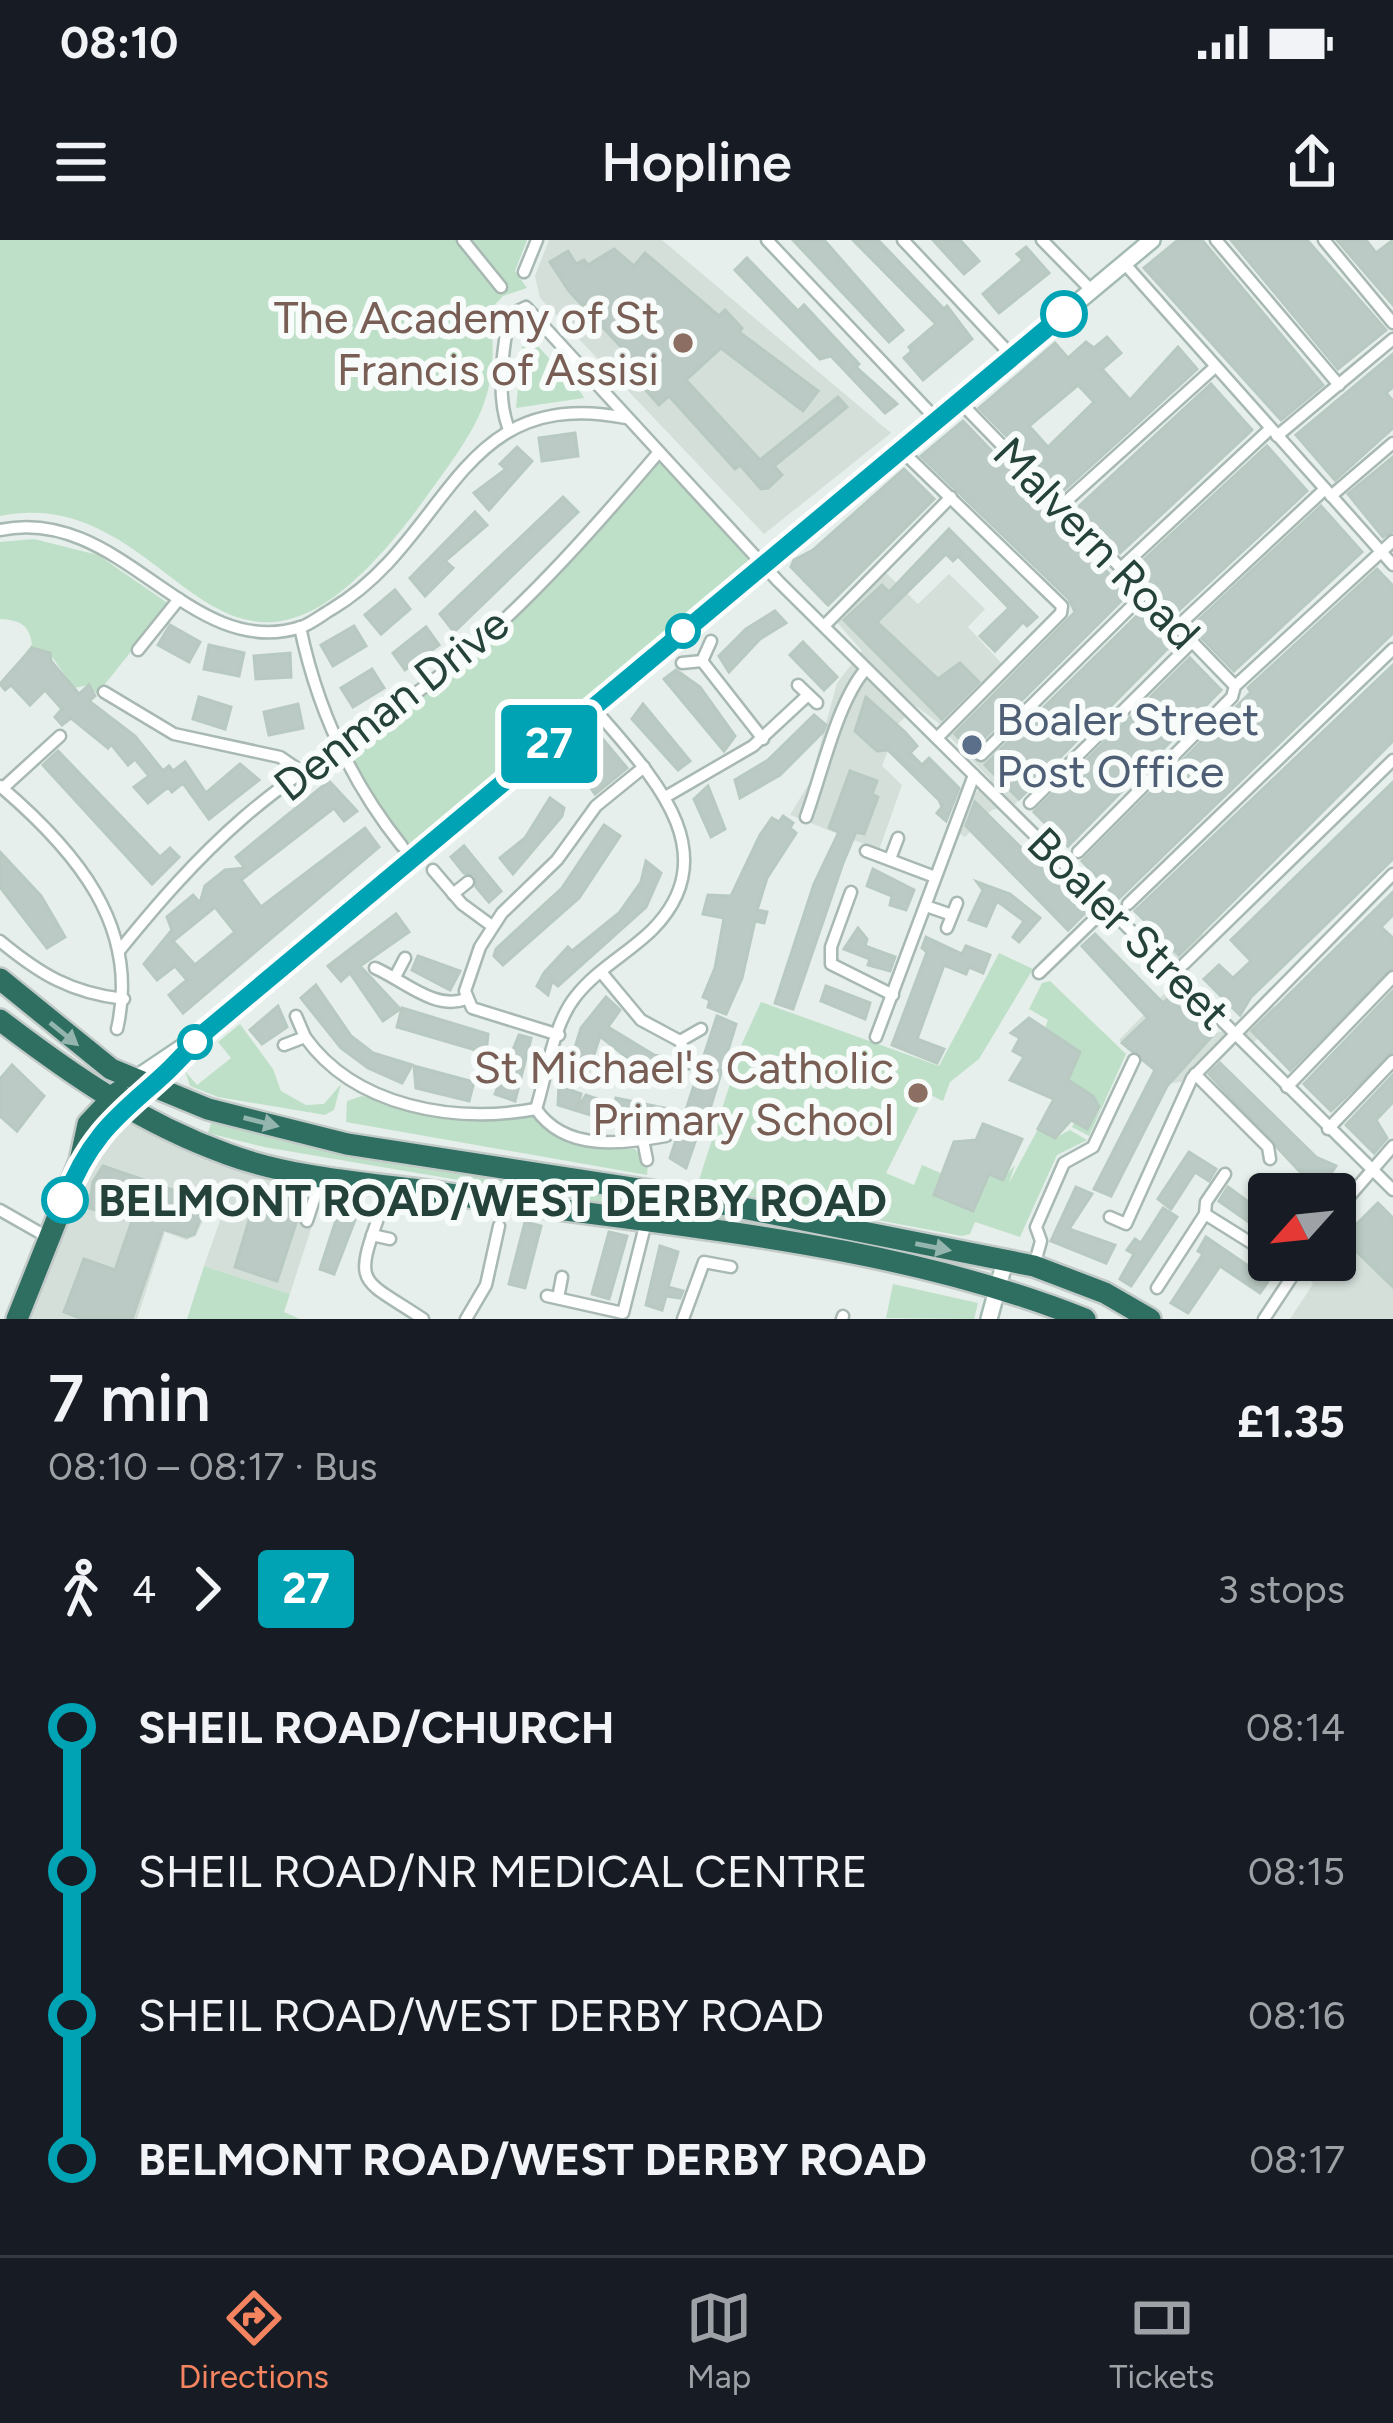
<!DOCTYPE html>
<meta charset="utf-8">
<style>
body{margin:0;font-family:Figtree,sans-serif;background:#242831;color:#f1f3f6;height:100vh;display:flex;flex-direction:column;font-size:45px;white-space:nowrap}
*{box-sizing:border-box;margin:0}
p{font-size:39px;color:#9ea1a6}
.icon{flex:none;width:66px;height:66px;fill:none;stroke:currentColor;stroke-width:2;stroke-linecap:round;stroke-linejoin:round}
.map{position:relative;height:1079px;overflow:hidden}
.sheet{display:flex;flex-direction:column;background:#171b24;flex:1}
.sheet>*{flex:none}
.badge{padding:0 24px;border-radius:9px;font-size:42px;line-height:78px}
.needle{width:78px;rotate:243deg}
.controls{position:absolute;left:1248px;top:933px;display:grid;gap:24px}
.controls a{display:grid;place-items:center;width:108px;height:108px;border-radius:12px;background:#171b24;box-shadow:0 3px 9px #0004;font-size:60px}
.map>.badge{position:absolute;translate:-50% -50%;box-shadow:0 0 0 6px #fff}
.legs{display:flex;align-items:center;gap:18px;height:132px;padding:0 48px;font-size:39px}
.legs p{margin-inline-start:auto}
.overview{display:flex;align-items:center;justify-content:space-between;height:204px;padding:0 48px}
h1{font-size:66px;font-weight:600;line-height:90px}
ul{padding:0 48px;list-style:none}
li{display:flex;align-items:center;gap:42px;height:144px;font-size:45px}
li i{display:grid;place-items:center;width:18px;height:100%;margin:0 15px;background:currentColor}
li i::after{content:'';width:30px;height:30px;margin:-15px;border:9px solid;border-radius:50%;background:#171b24}
li p{margin-inline-start:auto}
li:first-child i{background:linear-gradient(#0000 50%,currentColor 0)}
li:last-child i{background:linear-gradient(currentColor 50%,#0000 0)}
.status{display:flex;justify-content:space-between;align-items:center;height:84px;padding:0 60px;background:#171b24;direction:ltr}
.status svg{height:33px;fill:currentColor}
header{display:flex;justify-content:space-between;align-items:center;height:156px;padding:0 48px;background:#171b24;font-size:54px;font-weight:600}
.tabs{display:flex;justify-content:space-around;align-items:center;height:168px;border-top:3px solid #363941;background:#171b24;font-size:33px;color:#9ea1a6}
.tabs a{display:grid;justify-items:center;gap:6px}
.tabs .on{color:#f4845f}
.map>svg:first-child{display:block}
</style>
<div class="status"><b>08:10</b><svg viewBox="0 0 49 12"><path d="M0 12V9h3v3zM5 12V6h3v6zM10 12V3h3v9zM15 12V0h3v12zM26 1h20v11H26zM47 4h2v5h-2z"/></svg></div>
<header><svg class="icon" aria-label="menu" viewBox="0 0 24 24"><path d="M4 6h16M4 12h16M4 18h16"/></svg>Hopline<svg class="icon" aria-label="share" viewBox="0 0 24 24"><path d="M12 15V3M7 8l5-5 5 5M5 13v7h14v-7"/></svg></header>
<div class="map">
<svg width="1393" height="1079" viewBox="0 0 1393 1079">
<rect width="100%" height="100%" fill="#e6efeb"/>
<!-- built -->
<g fill="#d4dfda">
<polygon points="549,0 662,0 891,193 764,294 540,58 535,36"/>
<polygon points="884,331 918,364 949,334 985,369 968,387 1002,424 941,485 916,466 898,484 882,526 902,545 879,610 790,575 810,542 837,443 862,411 835,380"/>
<polygon points="976,465 1044,534 1015,564 992,570 965,597 958,593 972,556 990,539 948,495"/>
<polygon points="1196,688 1204,696 1180,719 1191,731 1173,750 1216,793 1244,786 1270,762 1283,776 1254,802 1216,804 1182,842 1171,843 1119,800 1170,748 1166,716"/>
<polygon points="121,868 147,881 328,936 290,1054 204,1026 222,975 207,971 196,996 186,1000 165,992 137,1079 17,1079 80,921"/>
<polygon points="1377,961 1393,977 1393,1079 1290,1079 1313,1044 1309,1038 1323,1020 1335,1020 1335,1004"/>
</g>
<!-- green -->
<g fill="#bfe0c8">
<path d="M0,0H527L515,31L527,48L503,56L489,71C504,158 472,193 424,260C217,544 185,239 0,276Z"/>
<polygon points="524,91 582,154 584,158 516,168"/>
<polygon points="659,212 763,325 411,619 370,566 339,508 506,378"/>
<path d="M34,299L98,315L169,364L97,454L89,445L74,448L48,411L33,408L22,418L32,404C29,384 19,380 0,379V302Z"/>
<polygon points="999,713 1033,729 979,819 950,842 943,861 926,853 886,933 914,945 922,925 943,934 935,955 973,971 986,941 981,916 1002,940 1015,925 1009,943 1038,889 1055,898 1070,890 1087,900 1057,915 1020,997 975,982 970,994 962,996 697,946 730,844 728,834 761,762 939,826"/>
<polygon points="1050,741 1126,814 1089,896 1072,887 1074,883 1087,890 1101,868 1068,840 1075,826 1070,804 1044,790 1048,780 1029,769 1042,743"/>
<polygon points="240,784 273,829 281,851 306,865 324,864 341,844 334,870 325,875 218,857 190,846 185,831 197,845 231,818 218,802"/>
<polygon points="362,856 443,876 532,876 579,903 635,909 648,925 647,935 346,882 347,861"/>
<polygon points="213,877 882,1003 977,1028 264,907 208,893"/>
<polygon points="204,1026 290,1054 284,1072 300,1079 187,1079"/>
<polygon points="893,1044 978,1063 974,1079 886,1078"/>
</g>
<!-- building -->
<g fill="#bbcac4" stroke="#b8c9c2" stroke-width="3" fill-rule="evenodd">
<polygon points="793,0 824,0 903,90 889,102"/>
<polygon points="853,0 878,0 944,69 947,66 972,99 923,140 904,118 912,111 909,107 936,84"/>
<polygon points="933,0 960,0 979,21 964,34"/>
<polygon points="1178,0 1202,0 1323,145 1281,180 1144,28"/>
<polygon points="1231,0 1307,0 1386,90 1338,129"/>
<polygon points="1337,0 1366,0 1376,13 1393,0 1393,65"/>
<polygon points="1026,7 1049,33 999,73 983,54 1023,20 1017,14"/>
<polygon points="614,9 634,26 645,13 719,76 725,70 742,88 739,92 818,151 803,171 721,108 686,140 760,220 838,157 847,167 774,226 782,235 768,248 761,249 740,225 735,229 669,156 659,165 643,147 651,139 569,51 550,22 568,11 576,24 584,20 588,25"/>
<polygon points="747,18 798,71 804,65 859,124 856,127 897,164 885,173 831,116 820,119 735,30"/>
<path d="M1107,97L1121,113L1102,129L1130,160L1178,107L1197,129L1062,252L979,168L1055,103L1068,118L1086,102L1094,108ZM1078,145L1094,162L1048,207L1029,186Z"/>
<polygon points="1393,114 1393,147 1386,153 1393,161 1393,188 1335,240 1296,195"/>
<polygon points="1211,144 1252,190 1120,313 1077,268"/>
<polygon points="963,181 1128,354 971,511 955,494 1075,372 1069,359 921,216"/>
<polygon points="575,193 578,216 542,221 539,198"/>
<polygon points="1267,206 1307,251 1177,372 1135,328"/>
<polygon points="517,207 532,221 489,270 474,253 506,229 500,224"/>
<polygon points="1393,217 1393,291 1383,297 1348,254"/>
<polygon points="904,229 934,259 828,365 791,327 794,320 813,310"/>
<polygon points="563,257 578,272 454,392 440,374"/>
<polygon points="1321,266 1362,312 1234,431 1191,387"/>
<polygon points="475,272 487,285 445,321 453,328 425,356 410,338"/>
<polygon points="949,289 1037,377 1027,386 1023,382 995,411 980,396 1009,368 958,316 953,321 946,314 877,382 938,439 960,423 979,442 942,479 844,380 882,345 889,352"/>
<polygon points="1377,329 1393,346 1393,393 1118,659 1082,621 1251,452 1248,448"/>
<polygon points="395,350 410,369 381,394 365,375"/>
<polygon points="1143,370 1174,402 1019,559 985,525"/>
<polygon points="775,371 786,383 760,399 729,432 719,416 746,389"/>
<polygon points="170,385 200,402 189,422 158,405"/>
<polygon points="354,386 366,406 333,426 321,405"/>
<polygon points="426,387 439,405 405,430 393,413"/>
<polygon points="803,402 837,437 824,450 790,415"/>
<polygon points="209,405 244,413 239,436 204,429"/>
<polygon points="32,408 50,413 51,421 79,454 89,445 95,456 89,461 135,496 163,531 169,526 173,531 185,522 206,553 240,524 259,540 209,579 183,543 172,552 168,547 148,563 134,547 149,536 135,519 128,525 111,504 108,508 71,478 62,485 55,477 62,469 45,450 30,465 11,445 5,450 0,444"/>
<polygon points="290,413 291,437 256,439 254,416"/>
<polygon points="1190,418 1221,450 1068,606 1034,572"/>
<polygon points="1393,425 1393,501 1179,715 1135,671"/>
<polygon points="372,429 384,448 353,467 341,448"/>
<polygon points="676,430 700,447 735,496 724,511 664,439"/>
<polygon points="199,457 231,467 225,489 193,479"/>
<polygon points="866,457 905,492 917,506 910,513 922,525 929,518 959,548 946,581 937,573 942,567 939,560 888,510 877,511 855,491"/>
<polygon points="298,464 303,488 269,495 264,472"/>
<polygon points="643,464 690,521 678,530 632,479"/>
<polygon points="814,475 826,485 823,492 780,535 740,558 735,540 768,520"/>
<polygon points="595,490 627,528 595,554 582,535 591,528 575,509"/>
<polygon points="58,511 160,617 170,608 179,617 152,644 43,525"/>
<polygon points="850,531 877,541 872,554 878,557 864,594 856,592 843,623 793,769 775,763 814,644 839,592 829,588"/>
<path d="M329,541L357,571L344,581L334,568L241,640L261,667L365,588L379,607L183,773L169,755L187,740L175,726L157,740L144,724L172,690L167,677L193,655L200,663L205,646L225,630L245,628L236,617ZM215,667L235,692L195,725L173,701Z"/>
<polygon points="1393,542 1393,619 1251,757 1240,775 1204,739 1219,725 1233,738 1251,721 1231,700"/>
<polygon points="708,546 725,589 711,597 694,559"/>
<polygon points="550,558 564,568 562,576 513,634 500,618 525,598"/>
<polygon points="975,562 1086,672 1068,690 966,586"/>
<polygon points="783,576 793,583 790,588 796,593 767,638 757,670 767,672 764,683 755,681 742,738 726,774 708,767 710,760 703,757 715,728 724,678 703,674 708,655 731,656 760,595 772,578 779,582"/>
<polygon points="604,585 620,596 579,658 503,725 494,716 496,709 562,648"/>
<polygon points="464,606 501,651 489,662 476,647 475,635 464,633 451,617"/>
<polygon points="0,612 41,656 65,697 47,708 0,647"/>
<polygon points="646,621 661,633 646,667 558,746 552,741 548,755 537,746 544,733 568,707 572,711 619,673 641,642"/>
<polygon points="873,629 914,650 906,670 890,665 892,656 867,646"/>
<polygon points="977,642 1010,654 1040,678 1019,702 1013,697 1024,681 997,661 986,686 969,680 983,650"/>
<polygon points="1393,652 1393,675 1381,687 1393,698 1393,727 1290,830 1252,791"/>
<polygon points="396,674 409,692 360,726 400,769 383,781 350,733 341,741 328,726"/>
<polygon points="858,688 867,699 865,706 895,717 890,731 868,725 870,719 844,709"/>
<polygon points="1095,694 1163,763 1169,758 1211,797 1167,846 1111,956 1094,949 1155,830 1122,803 1148,778 1082,706"/>
<polygon points="926,697 962,714 966,706 990,715 983,733 969,727 966,734 944,725 917,799 944,809 937,823 892,805 927,712 922,708"/>
<polygon points="418,716 460,731 450,750 412,730"/>
<polygon points="316,745 351,796 373,813 412,825 402,843 368,828 341,808 301,758"/>
<polygon points="826,746 870,763 865,779 821,761"/>
<polygon points="1393,751 1393,811 1331,871 1304,844"/>
<polygon points="606,757 620,770 608,787 654,815 675,819 674,838 645,832 600,796 588,833 569,827 581,788"/>
<polygon points="278,766 287,787 262,804 250,790"/>
<polygon points="402,768 488,794 486,813 397,787"/>
<polygon points="717,776 736,784 701,898 697,896 686,928 670,918"/>
<polygon points="1029,778 1080,812 1068,840 1093,856 1099,867 1087,889 1071,880 1055,898 1038,889 1054,859 1010,840 1024,817 1013,811 1020,798 1011,793"/>
<polygon points="519,795 531,798 515,861 495,854"/>
<polygon points="1220,823 1316,917 1336,926 1317,954 1294,950 1303,935 1209,834"/>
<polygon points="12,825 44,856 17,891 0,876 0,839"/>
<polygon points="414,826 474,842 469,861 416,848"/>
<polygon points="1393,835 1393,862 1376,880 1387,898 1374,913 1346,885"/>
<polygon points="559,846 581,854 576,870 586,855 614,865 616,858 664,868 654,884 602,873 600,878 558,865"/>
<polygon points="983,884 1022,899 1003,940 989,934 973,971 934,955 954,902 976,900"/>
<polygon points="1189,912 1216,929 1209,941 1195,932 1171,969 1158,959"/>
<polygon points="103,926 202,960 205,968 194,994 187,997 163,989 132,1079 82,1079 64,1072 84,1019 115,1030 132,981 89,968 93,942"/>
<polygon points="290,947 307,950 277,1041 235,1027 253,967 265,961 285,967"/>
<polygon points="1076,947 1092,954 1069,989 1115,1005 1106,1023 1051,1001"/>
<polygon points="1228,947 1269,977 1269,996 1219,961"/>
<polygon points="344,956 362,962 334,1034 320,1029"/>
<polygon points="1378,963 1393,978 1393,1047 1343,998"/>
<polygon points="1163,968 1177,977 1131,1046 1120,1039 1134,1014 1127,1010 1135,999 1141,1003"/>
<polygon points="525,982 541,986 525,1048 509,1044"/>
<polygon points="609,992 627,996 609,1059 592,1054"/>
<polygon points="1206,997 1269,1040 1260,1053 1220,1026 1188,1073 1171,1063 1203,1014 1198,1011"/>
<polygon points="660,1006 678,1012 668,1047 683,1051 680,1058 666,1056 662,1070 646,1065"/>
</g>
<g fill="none" stroke-linecap="round" stroke-linejoin="round">
<defs>
<g id="street">
<polyline points="463,0 501,47"/>
<polyline points="767,0 936,179"/>
<polyline points="903,0 1012,116"/>
<polyline points="1042,0 1092,51"/>
<polyline points="1216,0 1339,145"/>
<polyline points="1324,0 1393,83"/>
<polyline points="1124,23 1393,325"/>
<polyline points="524,32 537,0"/>
<polyline points="959,161 1235,446"/>
<path d="M508,187C496,154 503,110 509,75L526,67L778,341L1393,950"/>
<polyline points="1277,196 1393,99"/>
<polyline points="900,209 1062,366 1061,373 937,498"/>
<polyline points="1331,256 1393,203"/>
<polyline points="1062,265 1215,127"/>
<path d="M0,290C121,264 189,423 301,387C311,384 323,374 332,369C451,298 456,144 626,178"/>
<polyline points="1122,327 1270,189"/>
<polyline points="824,386 951,257"/>
<polyline points="1178,386 1325,249"/>
<path d="M300,387C317,469 350,541 402,606"/>
<polyline points="138,410 179,359"/>
<polyline points="702,421 763,499"/>
<polyline points="682,423 702,421 711,401"/>
<polyline points="798,445 817,463"/>
<polyline points="104,452 174,494 280,517 302,532"/>
<polyline points="981,515 1146,352"/>
<path d="M0,546C75,610 141,686 117,789"/>
<polyline points="3,548 60,496"/>
<polyline points="667,556 753,506 808,455"/>
<polyline points="1030,563 1193,401"/>
<path d="M806,577C822,533 838,460 866,429"/>
<polyline points="866,611 935,637"/>
<polyline points="1078,612 1232,457 1235,446 1393,301"/>
<polyline points="890,619 898,598"/>
<polyline points="433,630 462,664 492,686"/>
<polyline points="851,652 831,707 831,724 893,755"/>
<polyline points="453,654 468,642"/>
<polyline points="1128,664 1393,409"/>
<polyline points="926,666 952,675"/>
<polyline points="947,688 957,663"/>
<path d="M0,701C40,734 71,753 124,759"/>
<path d="M119,711C158,663 196,619 243,578C310,520 388,478 457,422C532,359 596,286 659,212"/>
<polyline points="1184,724 1393,520"/>
<path d="M375,728C403,740 435,771 466,759"/>
<polyline points="601,732 641,780 680,801 689,823"/>
<polyline points="1039,733 1107,667"/>
<polyline points="395,737 405,718"/>
<polyline points="559,795 472,768 465,751 480,707 502,673 557,620 596,566 644,527"/>
<path d="M305,797C355,867 454,884 536,869C547,834 553,784 576,756C597,729 629,713 653,689C731,609 644,528 593,467"/>
<polyline points="876,797 974,535"/>
<polyline points="680,801 701,789"/>
<polyline points="284,805 305,797 296,776"/>
<polyline points="1195,834 1268,907 1270,919"/>
<polyline points="1287,847 1393,737"/>
<path d="M536,869C565,912 623,904 666,896"/>
<polyline points="1328,889 1393,821"/>
<polyline points="643,900 647,920"/>
<polyline points="0,970 49,998"/>
<path d="M380,973C353,1047 360,1037 423,1079"/>
<polyline points="1335,973 1393,906"/>
<polyline points="1205,974 1206,962 1225,934"/>
<polyline points="1110,977 1126,984 1192,838 1393,634"/>
<polyline points="307,981 321,938"/>
<polyline points="372,995 390,999"/>
<polyline points="1279,1020 1296,1030"/>
<polyline points="1034,1026 1041,1001 1036,987 1064,923 1093,907 1134,820"/>
<polyline points="1157,1048 1205,974 1269,1014"/>
<polyline points="547,1056 623,1073 646,982"/>
<polyline points="558,1058 562,1037"/>
<polyline points="466,1079 486,1045 499,986"/>
<polyline points="683,1079 704,1022 731,1027"/>
<polyline points="842,1079 843,1076"/>
<polyline points="1264,1079 1303,1020"/>
</g>
<g id="secondary">
<polyline points="135,839 196,798"/>
<polyline points="150,845 281,727 1152,0"/>
<polyline points="989,1079 1005,1021"/>
</g>
<g id="highway">
<polyline points="0,739 111,829 208,869 347,904 677,955 1034,1026 1105,1053 1150,1079"/>
<path d="M0,780C72,835 141,883 227,914C294,939 372,943 442,953C657,986 882,998 1085,1079"/>
<polyline points="85,914 121,868 150,845"/>
<polyline points="17,1079 80,921 88,884 118,852"/>
</g>
</defs>
<!-- street casing -->
<use href="#street" stroke="#a8b8b2" stroke-width="15"/>
<!-- secondary casing -->
<use href="#secondary" stroke="#a4bbb3" stroke-width="20"/>
<!-- highway casing -->
<use href="#highway" stroke="#c2cac8" stroke-width="26"/>
<!-- street -->
<use href="#street" stroke="#fff" stroke-width="10"/>
<!-- secondary -->
<use href="#secondary" stroke="#fff" stroke-width="15"/>
<!-- highway -->
<use href="#highway" stroke="#2f6f62" stroke-width="21"/>
</g>
<!-- one-way arrows -->
<defs><path id="oneway-solid" d="M-6-.8H1V-3.2L6.5 0L1 3.2V.8H-6Z" transform="scale(3)"/></defs>
<g fill="#93b5ae">
<use href="#oneway-solid" transform="translate(64 794) rotate(39)"/>
<use href="#oneway-solid" transform="translate(261 882) rotate(14)"/>
<use href="#oneway-solid" transform="translate(933 1007) rotate(11)"/>
</g>
<g fill="none" stroke-linecap="round" stroke-linejoin="round">
<defs>
<path id="line-1" d="M65,960C99,870 146,863 199,797L1064,74"/>
</defs>
<!-- line-1 casing -->
<use href="#line-1" stroke="#fff" stroke-width="27"/>
<!-- line-1 -->
<use href="#line-1" stroke="#00a3b4" stroke-width="18"/>
</g>
<!-- markers -->
<g fill="#fff" stroke="#00a3b4" stroke-width="6">
<circle cx="1064" cy="74" r="21"/>
<circle cx="683" cy="391" r="15"/>
<circle cx="195" cy="802" r="15"/>
<circle cx="65" cy="960" r="21"/>
</g>
<g fill="#8d6e63" stroke="#f7fbf9" stroke-width="4.5">
<circle cx="683" cy="103" r="12"/>
<circle cx="918" cy="853" r="12"/>
</g>
<circle fill="#5c6f8a" stroke="#f7fbf9" stroke-width="4.5" cx="972" cy="505" r="12"/>
<g text-anchor="middle" dominant-baseline="central" stroke-width="12" stroke-linejoin="round" paint-order="stroke">
<!-- education labels -->
<g font-size="45" fill="#785e54" stroke="#f7fbf9" text-anchor="end">
<text x="659" y="77">The Academy of St<tspan x="659" dy="52">Francis of Assisi</tspan></text>
<text x="894" y="827">St Michael's Catholic<tspan x="894" dy="52">Primary School</tspan></text>
</g>
<!-- street labels -->
<g font-size="45" fill="#24423a" stroke="#f7fbf9">
<text transform="translate(1097 303) rotate(46)">Malvern Road</text>
<text transform="translate(391 464) rotate(-38)">Denman Drive</text>
<text transform="translate(1129 688) rotate(45)">Boaler Street</text>
</g>
<!-- service labels -->
<g font-size="45" fill="#4e5e75" stroke="#f7fbf9" text-anchor="start">
<text x="996" y="479">Boaler Street<tspan x="996" dy="52">Post Office</tspan></text>
</g>
<!-- stop labels -->
<g font-size="45" font-weight="bold" fill="#24423a" stroke="#f7fbf9" text-anchor="start">
<text x="98" y="960">BELMONT ROAD/WEST DERBY ROAD</text>
</g>
</g>
</svg>
<div class="controls">
<a><svg class="needle" viewBox="-14 -14 28 28"><path d="M0-13l5 13h-10z" fill="#e53935"/><path d="M0 13l5-13h-10z" fill="#9ea1a6"/></svg></a>
</div>
<b class="badge" style="left:549px;top:504px;background:#00a3b4;color:#fff">27</b>
</div>
<section class="sheet">
<div class="overview"><div><h1>7 min</h1><p>08:10 – 08:17 · Bus</p></div><b>£1.35</b></div>
<div class="legs"><svg class="icon" aria-label="walk" viewBox="0 0 24 24"><circle cx="13" cy="4" r="2"/><path d="M13 8l-2 6 4 7M11 14l-3 7M7 12l3-4h3l4 4"/></svg>4<svg class="icon" aria-label="forward" viewBox="0 0 24 24"><path d="M9 5l7 7-7 7"/></svg><b class="badge" style="background:#00a3b4;color:#fff">27</b><p>3 stops</p></div>
<ul>
<li><i style="color:#00a3b4"></i><b>SHEIL ROAD/CHURCH</b><p>08:14</p></li>
<li><i style="color:#00a3b4"></i><span>SHEIL ROAD/NR MEDICAL CENTRE</span><p>08:15</p></li>
<li><i style="color:#00a3b4"></i><span>SHEIL ROAD/WEST DERBY ROAD</span><p>08:16</p></li>
<li><i style="color:#00a3b4"></i><b>BELMONT ROAD/WEST DERBY ROAD</b><p>08:17</p></li>
</ul>
</section>
<nav class="tabs">
<a class="on"><svg class="icon" aria-label="directions" viewBox="0 0 24 24"><path d="M12 3l9 9-9 9-9-9zM9 14v-3h6M13 9l2 2-2 2"/></svg>Directions</a>
<a><svg class="icon" aria-label="map" viewBox="0 0 24 24"><path d="M3 6l6-2 6 2 6-2v14l-6 2-6-2-6 2zM9 4v14M15 6v14"/></svg>Map</a>
<a><svg class="icon" aria-label="tickets" viewBox="0 0 24 24"><path d="M3 7h18v10H3zM15 7v10"/></svg>Tickets</a>
</nav>
